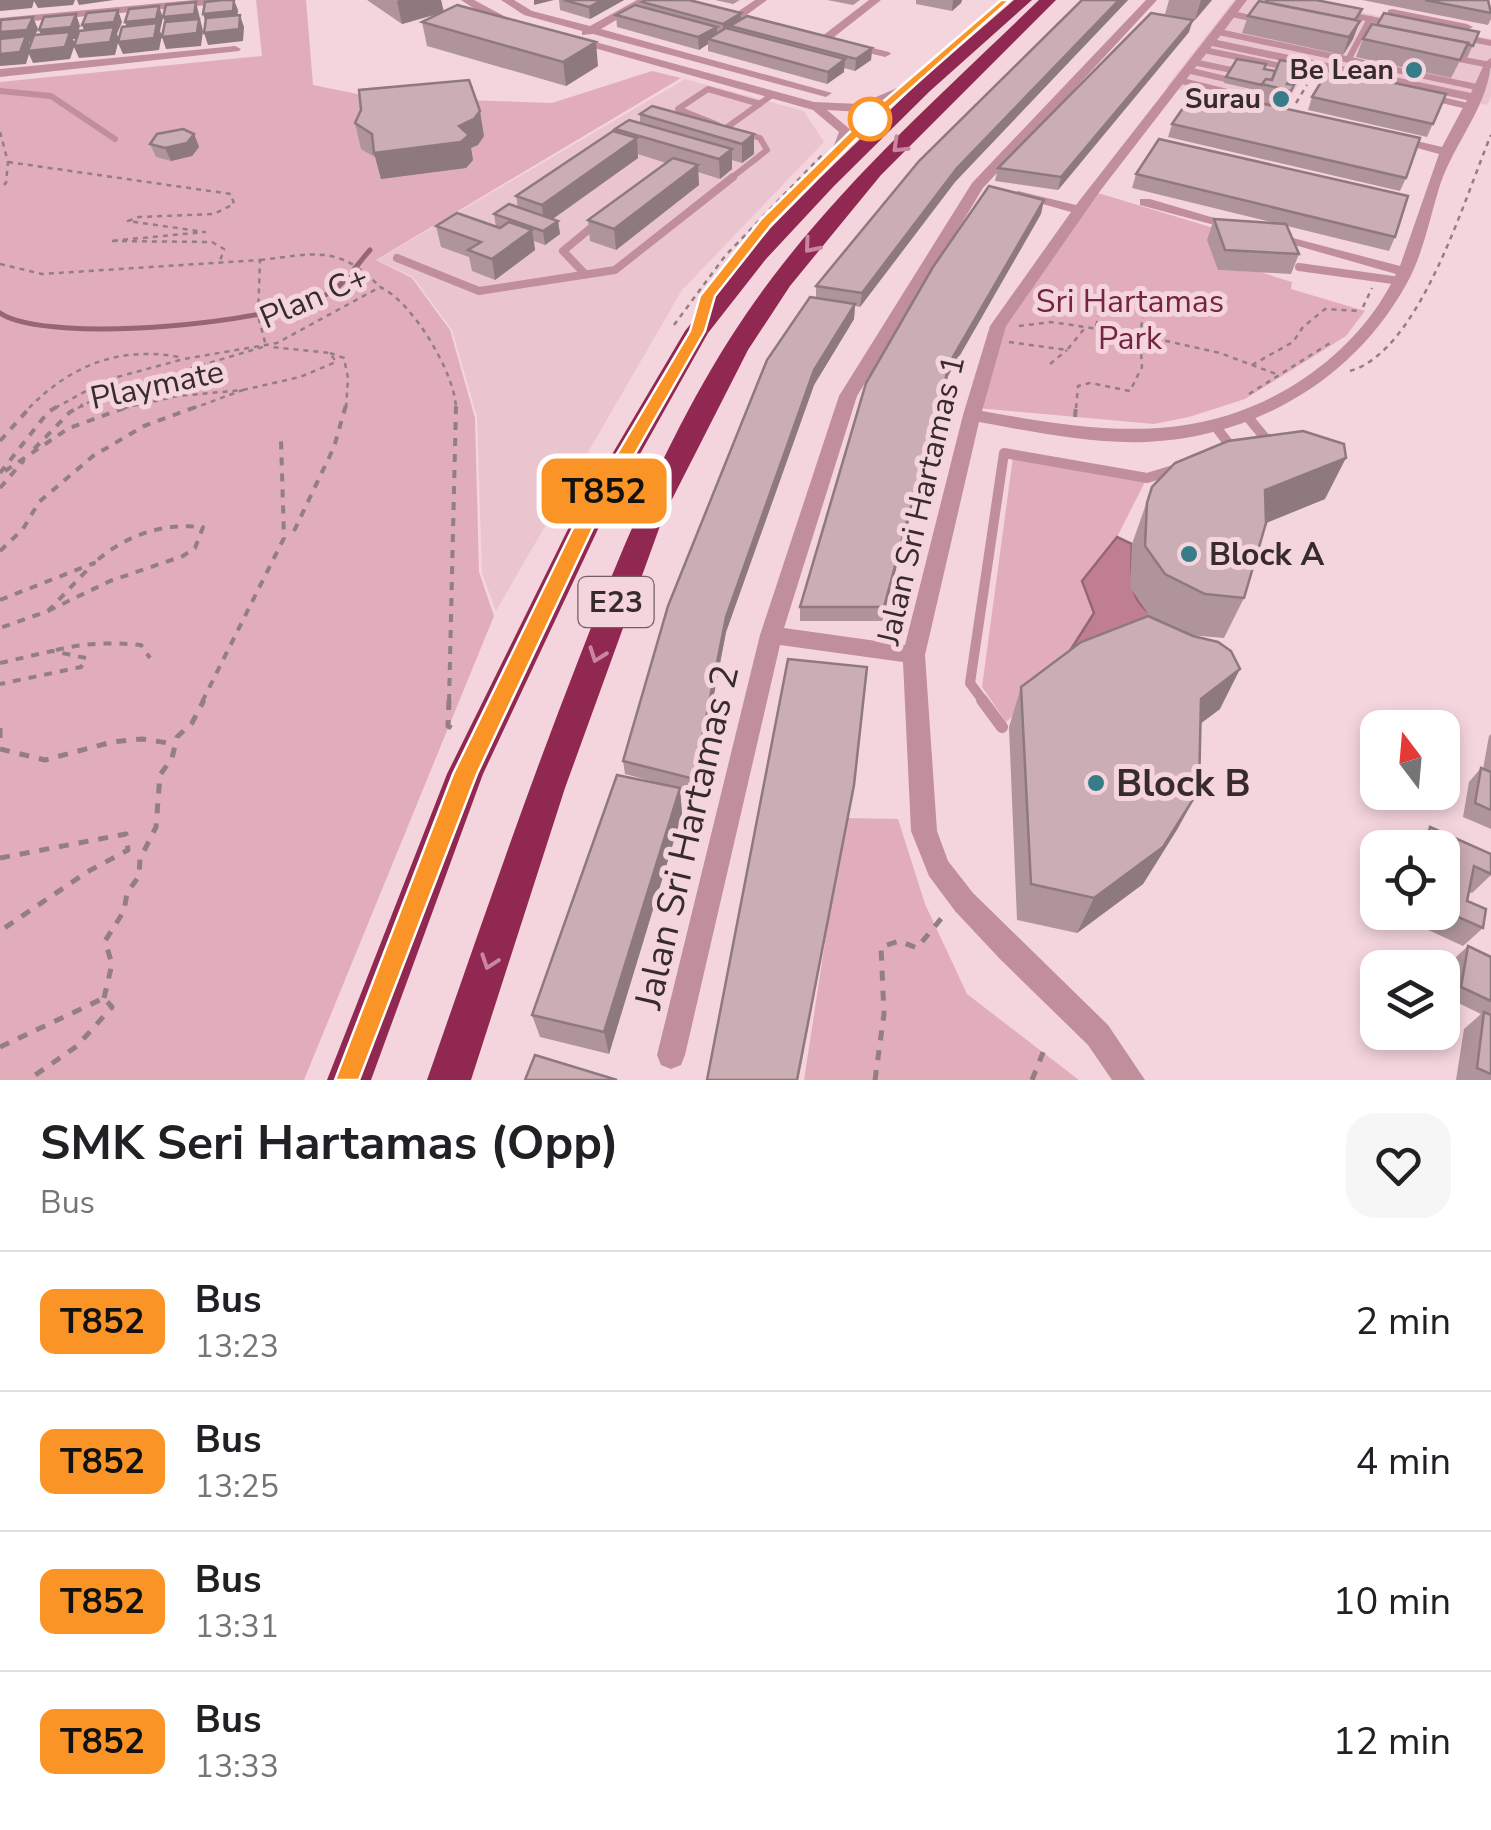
<!DOCTYPE html>
<style>
body{margin:0;font-family:"Nunito Sans",sans-serif;background:#f6f6f6;color:#202124;height:100vh;display:flex;flex-direction:column;font-size:38px;white-space:nowrap}
*{box-sizing:border-box;margin:0}
p{font-size:32px;color:#757577}
.icon{flex:none;width:55px;height:55px;fill:none;stroke:currentColor;stroke-width:2;stroke-linecap:round;stroke-linejoin:round}
.map{position:relative;height:1080px;overflow:hidden}
.side{display:flex;flex-direction:column;background:#fff;flex:1}
.side>*{flex:none}
.badge{padding:0 20px;border-radius:15px;font-size:35px;line-height:65px}
.needle{width:65px;rotate:344deg}
.tools{position:absolute;left:1360px;top:710px;display:grid;gap:20px}
.tools a{display:grid;place-items:center;width:100px;height:100px;border-radius:20px;background:#fff;box-shadow:0 5px 15px #0003;font-size:50px}
.map>.badge{position:absolute;translate:-50% -50%;box-shadow:0 0 0 5px #fff}
.round{display:grid;place-items:center;flex:none;width:105px;height:105px;border-radius:30px;background:#f6f6f6}
.overview{display:flex;align-items:center;justify-content:space-between;height:170px;padding:0 40px}
h1{font-size:48px;font-weight:700;line-height:75px}
ul{padding:0;list-style:none}
li{display:flex;align-items:center;gap:30px;height:140px;padding:0 40px;border-top:2px solid #e0e0e0}
li div{flex:1}
li b{display:block;font-size:38px}
li em{font-style:normal}
li .badge{min-width:110px;font-weight:700;text-align:center}
.map>svg:first-child{display:block}
</style>
<div class="map">
<svg width="1491" height="1080" viewBox="0 0 1491 1080">
<rect width="100%" height="100%" fill="#f5d5dd"/>
<!-- built -->
<g fill="#ebc5ce">
<polygon points="1234,0 1301,0 1491,39 1491,97 1487,105 1307,68 1283,112 1166,87"/>
<polygon points="685,79 804,111 824,142 682,290 496,611 482,573 477,417 452,330 413,277 377,260"/>
</g>
<!-- green -->
<g fill="#e1adba" fill-rule="evenodd">
<path d="M256,0H306L313,85L372,97L552,103L652,71L681,78L376,260L412,278L450,330L475,418L479,572L494,616L304,1080H0V82L262,56ZM484,136L478,145L464,151L466,168L381,179L378,160L361,148Z"/>
<polygon points="1098,193 1217,229 1218,270 1260,272 1292,282 1291,289 1365,311 1346,336 1245,399 1189,417 1154,424 978,408 1001,326"/>
<polygon points="1013,457 1147,478 1117,537 1083,581 1094,613 1047,687 1006,722 982,687"/>
<polygon points="844,818 898,819 925,904 967,994 1079,1080 804,1080"/>
</g>
<!-- water -->
<path fill="#c07f91" stroke="#976673" stroke-width="2.5" d="M1117,537L1132,544C1129,604 1134,607 1187,635L1047,687L1094,613L1082,581Z"/>
<g fill="none" stroke-linecap="round" stroke-linejoin="round">
<!-- stream -->
<path stroke="#976673" stroke-width="5" d="M0,313C46,345 286,324 334,290C347,281 359,262 370,250"/>
<!-- path-far2 -->
<g stroke="#937e83" stroke-width="2.5" stroke-dasharray="5 5" stroke-linecap="butt">
<polyline points="1296,103 1307,85"/>
<polyline points="0,132 8,162 6,183 0,188"/>
<polyline points="8,162 231,194 234,204 214,214 139,217 128,221 205,232 110,241 212,242 224,249 219,264"/>
<path d="M260,260C314,254 339,244 380,287"/>
<polyline points="0,264 42,274 260,260 258,316 266,346"/>
<polyline points="1363,307 1372,288"/>
<polyline points="674,325 725,256 825,152"/>
<polyline points="1019,326 1051,322 1140,335 1143,315"/>
<polyline points="1096,326 1102,305"/>
<polyline points="1009,342 1067,350 1084,329"/>
<polyline points="330,353 344,358 348,378 346,408"/>
<polyline points="1050,364 1067,350"/>
<polyline points="1252,365 1293,342 1303,327 1325,309 1361,311"/>
<path d="M1350,371C1420,351 1464,199 1491,135"/>
<polyline points="243,390 300,377 336,362 330,353 271,347"/>
<polyline points="1249,394 1330,343"/>
<path d="M29,408C71,365 120,346 179,357"/>
<path d="M55,408L106,380L184,359L277,343L380,287C412,301 455,373 456,408"/>
<polyline points="78,408 105,394 266,346"/>
<polyline points="124,408 178,396 243,390 194,408"/>
<polyline points="1076,408 1078,386 1090,383 1130,391 1142,367 1140,335 1220,353 1279,375"/>
</g>
<!-- path-far1 -->
<g stroke="#937e83" stroke-width="4" stroke-dasharray="8 8" stroke-linecap="butt">
<polyline points="1075,417 1076,405"/>
<polyline points="0,441 32,405"/>
<polyline points="34,449 70,412 83,405"/>
<polyline points="5,471 69,428 133,405"/>
<polyline points="0,473 48,412 60,405"/>
<polyline points="0,488 24,460"/>
<polyline points="294,531 334,447 346,405"/>
<polyline points="0,551 23,529 39,502 93,456 144,426 201,405"/>
<polyline points="0,600 94,563 48,611 0,628"/>
<path d="M48,611L110,581L183,556L195,548L203,527C161,523 126,535 94,563"/>
<path d="M56,650C84,643 112,642 141,645L150,658"/>
<polyline points="0,663 52,651 86,658 81,667 0,684"/>
<polyline points="202,702 284,538 281,440"/>
<polyline points="449,702 456,405"/>
</g>
<!-- path -->
<g stroke="#937e83" stroke-width="5" stroke-dasharray="10 10" stroke-linecap="butt">
<polyline points="449,700 448,726 457,731"/>
<polyline points="0,728 0,742"/>
<polyline points="0,749 45,760 112,742 142,739 175,744"/>
<polyline points="0,858 126,834 128,850 87,872 0,931"/>
<polyline points="104,998 112,964 105,941 124,911 127,893 139,876 140,859 156,827 160,775 172,758 177,737 192,723 204,700"/>
<polyline points="0,1047 104,998 112,1007 77,1046 28,1080"/>
<polyline points="875,1080 884,1014 881,947 899,941 917,948 944,915"/>
<polyline points="1032,1080 1044,1050"/>
</g>
<!-- lane-far3 -->
<g stroke="#c18e9b" stroke-width="6">
<polyline points="1232,14 1260,20"/>
<polyline points="1219,32 1481,88"/>
<polyline points="1204,50 1334,77"/>
<polyline points="1449,57 1490,65"/>
<polyline points="1348,60 1370,19"/>
<polyline points="1193,62 1241,72"/>
<polyline points="1187,70 1234,81"/>
<polyline points="1178,80 1252,98 1261,82"/>
<polyline points="0,91 51,96 115,139"/>
<polyline points="1429,97 1472,107"/>
<polyline points="1252,98 1283,106"/>
<polyline points="718,125 678,109 708,89 760,104"/>
<polyline points="726,128 772,95"/>
<polyline points="730,179 767,150 760,138 744,133"/>
</g>
<!-- lane-far2 -->
<g stroke="#c18e9b" stroke-width="8">
<polyline points="397,258 479,291 615,270 733,177"/>
<polyline points="1299,267 1400,281"/>
<polyline points="585,274 563,251 598,222"/>
</g>
<!-- lane-far1 -->
<g stroke="#c18e9b" stroke-width="10">
<polyline points="1247,416 1270,444"/>
<polyline points="1216,427 1235,452"/>
<polyline points="984,702 970,683 1004,453 1147,478 1177,469"/>
</g>
<!-- lane -->
<polyline stroke="#c18e9b" stroke-width="12" points="982,700 1002,727"/>
<!-- street -->
<g fill="#c18e9b" fill-rule="evenodd">
<polygon points="194,0 234,0 229,3 0,24 0,18"/>
<polygon points="461,0 474,0 519,24 513,27 495,22"/>
<polygon points="501,0 514,0 532,11 590,26 637,0 650,0 601,29 832,93 826,97 593,34 582,35 582,31 524,15"/>
<polygon points="755,0 767,0 741,19 733,19 733,15"/>
<polygon points="869,0 881,0 829,41 821,41 821,37"/>
<path d="M1146,0H1157L983,188L857,396L784,628L905,645L963,415L990,326L1071,212L1011,195L1018,191L1076,205L1236,0H1247L1217,40L1471,93L1485,62L1491,58C1491,102 1456,140 1441,182C1430,216 1424,252 1407,283C1354,380 1255,437 1146,442C1090,444 1034,432 979,422L925,655L937,831L948,861L973,893L1108,1025L1145,1080H1112L1088,1045L1000,959L955,911L929,876L911,831L903,662L780,645L685,1055L681,1065L671,1069L661,1065L657,1055L760,635L839,396L972,183ZM1212,46L1467,100L1442,147L1395,136L1388,140L1439,154L1400,266L1270,232L1263,236L1396,274C1376,316 1344,351 1306,377C1202,448 1099,432 982,411L1006,326L1100,191Z"/>
<polygon points="1335,9 1405,23 1411,26 1405,29 1331,14 1331,10"/>
<polygon points="1392,9 1467,24 1473,27 1467,30 1388,14 1388,10"/>
<polygon points="1448,32 1491,40 1491,46 1444,37 1442,35"/>
<polygon points="570,35 814,102 860,104 897,88 907,91 862,112 827,110 852,131 847,148 840,152 833,148 839,132 813,110 566,40 564,38"/>
<polygon points="848,42 889,52 891,54 885,57 844,47 842,45"/>
<polygon points="235,46 241,49 239,51 0,77 0,69"/>
<polygon points="1140,199 1150,199 1245,227 1233,230 1140,205"/>
</g>
<!-- highway -->
<g fill="#912851" fill-rule="evenodd">
<polygon points="1014,0 1032,0 930,91 834,186 766,259 708,333 599,527 483,774 371,1080 327,1080 447,774 569,527 685,331 750,249 820,178 918,83"/>
<path d="M1039,0H1056L881,175L790,286L748,350L664,515L565,788L471,1080H427C476,940 524,799 578,661C630,527 685,393 772,278C850,175 947,89 1039,0Z"/>
</g>
</g>
<!-- wall -->
<g fill="#af959b">
<polygon points="367,0 441,0 443,12 598,66 566,86 427,46 422,22 441,13 402,24"/>
<polygon points="559,0 624,0 590,19 560,10"/>
<polygon points="715,0 740,0 733,4"/>
<polygon points="827,0 860,0 853,5"/>
<polygon points="916,0 962,0 961,3 952,11 916,4"/>
<polygon points="1082,0 1128,0 955,182 860,307 855,306 854,319 814,385 726,632 695,793 680,789 682,814 609,1054 540,1037 532,1015 663,784 625,774 623,761 816,298 816,286"/>
<polygon points="1169,0 1212,0 1195,20 1165,14"/>
<polygon points="1362,0 1488,0 1491,7 1491,19 1488,25"/>
<polygon points="642,2 741,13 741,19 872,48 871,60 855,71 844,68 844,72 827,84 708,51 708,44 699,50 617,27 616,15 642,7"/>
<polygon points="1248,16 1358,21 1353,39 1343,55 1242,33"/>
<polygon points="1189,32 1058,190 995,181 998,168"/>
<polygon points="1479,32 1467,58 1462,57 1451,78 1356,57 1363,39"/>
<polygon points="1264,69 1296,76 1290,84 1294,85 1286,103 1258,97 1260,91 1224,83 1226,77"/>
<polygon points="1446,94 1427,137 1308,110 1312,97"/>
<polygon points="640,114 754,134 754,154 742,163 732,160 732,169 720,179 698,172 699,185 616,250 590,241 588,220 666,163 638,154 638,158 553,219 558,221 560,234 545,245 534,241 535,250 495,280 472,271 469,257 441,247 436,226 496,227 494,214 518,208 516,196 616,132 615,129 640,123"/>
<polygon points="355,123 484,136 478,145 471,148 473,160 466,168 381,179 376,158 361,149"/>
<polygon points="1172,124 1406,178 1400,191 1168,137"/>
<polygon points="194,134 199,147 192,156 171,161 156,157 150,144"/>
<polygon points="1136,174 1395,237 1389,251 1287,226 1299,254 1291,274 1218,270 1207,240 1214,219 1275,223 1132,188"/>
<polygon points="1041,214 948,376 882,621 800,621 800,607"/>
<polygon points="1152,487 1325,499 1266,522 1244,598 1224,638 1190,635 1220,709 1200,724 1178,828 1143,884 1077,933 1017,920 1009,727 1021,687 1169,626 1149,615 1130,587 1132,544"/>
<polygon points="1491,734 1491,829 1463,817 1469,782 1481,768 1483,769 1489,736"/>
<polygon points="1430,827 1491,875 1472,893 1469,892 1467,901 1483,928 1463,946 1398,916 1399,912 1442,912 1442,848 1413,848"/>
<polygon points="1468,946 1491,957 1491,1080 1456,1080 1464,1029 1481,1014 1448,998 1455,958"/>
</g>
<!-- shaded-wall -->
<g fill="#8e797e">
<polygon points="0,0 75,0 73,5 38,8 34,1 32,8 0,11"/>
<polygon points="77,0 114,0 79,5"/>
<polygon points="234,0 238,10 237,23 207,26 203,14"/>
<polygon points="400,0 441,0 444,12 402,24 397,1"/>
<polygon points="534,0 554,0 534,5"/>
<polygon points="602,0 624,0 590,19 589,7"/>
<polygon points="953,0 962,0 961,3 952,11"/>
<polygon points="1119,0 1128,0 955,182 860,307 862,293 957,168"/>
<polygon points="1201,0 1212,0 1195,20"/>
<polygon points="196,2 203,31 201,46 166,49 162,37 168,29 163,17"/>
<polygon points="159,6 163,18 160,31 162,35 159,50 123,54 118,43 115,55 79,58 74,47 70,59 33,63 29,54 26,64 0,66 0,32 33,17 38,29 32,42 29,42 32,48 44,42 39,30 76,14 80,26 76,39 73,39 75,44 87,37 82,25 118,10 122,22 117,34 119,39 129,34 125,22"/>
<polygon points="741,13 741,25 730,26 730,32 723,35 723,24"/>
<polygon points="240,15 244,27 243,41 208,45 204,33"/>
<polygon points="1193,20 1189,32 1058,190 1061,177"/>
<polygon points="1360,21 1353,39 1343,55 1349,37"/>
<polygon points="717,27 717,38 708,39 708,44 699,50 698,37"/>
<polygon points="596,42 598,66 566,86 563,62"/>
<polygon points="872,48 871,60 855,71 856,59"/>
<polygon points="845,59 844,72 827,84 828,72"/>
<polygon points="1300,64 1296,76 1287,90 1287,84"/>
<polygon points="480,111 484,136 478,145 471,148 473,160 466,168 381,179 374,153 459,126"/>
<polygon points="194,134 199,147 192,156 171,161 165,148"/>
<polygon points="754,134 754,154 742,163 742,144"/>
<polygon points="637,138 638,158 544,225 542,205"/>
<polygon points="732,149 732,169 720,179 719,159"/>
<polygon points="698,165 699,185 616,250 614,229"/>
<polygon points="1044,200 1041,214 948,376 882,621 884,607 950,362"/>
<polygon points="558,221 560,234 545,245 543,231"/>
<polygon points="532,230 535,250 495,280 492,259"/>
<polygon points="855,304 854,319 814,385 726,632 695,793 694,779 726,617 814,370"/>
<polygon points="1346,458 1325,499 1247,531 1265,490"/>
<polygon points="1240,669 1220,709 1181,738 1201,699"/>
<polygon points="854,785 798,1080 797,1080"/>
<polygon points="680,788 682,814 609,1054 604,1032"/>
<polygon points="1199,790 1178,828 1143,884 1077,933 1094,898"/>
</g>
<!-- building -->
<g fill="#cbadb4" stroke="#8e797e" stroke-width="2.5">
<polygon points="222,0 234,0 233,11 203,14 205,2"/>
<polygon points="564,0 602,0 589,7"/>
<polygon points="646,0 689,0 741,13 723,24 642,2"/>
<polygon points="1082,0 1119,0 957,168 862,293 816,286 919,161"/>
<polygon points="1267,0 1316,0 1362,9 1355,20 1265,2"/>
<polygon points="1425,0 1488,0 1491,13"/>
<polygon points="1259,1 1360,21 1349,37 1248,16"/>
<polygon points="196,2 194,14 163,17 166,5"/>
<polygon points="457,5 596,42 563,62 422,22"/>
<polygon points="635,5 717,27 698,37 616,15"/>
<polygon points="159,6 156,19 125,22 129,9"/>
<polygon points="118,10 114,22 82,25 87,13"/>
<polygon points="1151,13 1193,20 1061,177 998,168"/>
<polygon points="1384,13 1479,32 1473,46 1467,44 1468,43 1377,25"/>
<polygon points="76,14 71,27 39,30 44,17"/>
<polygon points="240,15 239,29 204,33 206,18"/>
<polygon points="747,16 872,48 856,59 730,26"/>
<polygon points="33,17 27,30 0,32 1,20"/>
<polygon points="199,19 197,33 162,37 165,22"/>
<polygon points="157,23 154,38 118,42 122,27"/>
<polygon points="1372,24 1468,43 1460,60 1363,39"/>
<polygon points="114,27 110,42 74,46 79,31"/>
<polygon points="726,28 845,59 828,72 708,39"/>
<polygon points="70,32 65,47 28,51 34,35"/>
<polygon points="26,36 20,52 0,54 0,39"/>
<polygon points="1237,59 1266,64 1264,69 1275,71 1272,80 1266,79 1262,85 1226,77"/>
<polygon points="1280,60 1300,64 1287,84 1294,85 1291,91 1262,84 1266,79 1272,80"/>
<polygon points="1329,69 1446,94 1433,124 1312,97"/>
<polygon points="469,80 480,111 474,119 459,126 469,135 461,142 374,153 372,134 355,123 361,110 359,90"/>
<polygon points="1196,89 1420,138 1406,178 1172,124"/>
<polygon points="652,106 754,134 742,144 640,114"/>
<polygon points="629,120 732,149 719,159 615,129"/>
<polygon points="183,129 194,134 187,143 165,148 150,144 157,134"/>
<polygon points="613,131 637,138 542,205 516,196"/>
<polygon points="1159,139 1408,196 1395,237 1136,174"/>
<polygon points="673,158 698,165 614,229 588,220"/>
<polygon points="989,186 1044,200 950,362 884,607 800,607 866,383 933,267"/>
<polygon points="509,204 558,221 543,231 494,214"/>
<polygon points="457,213 500,228 509,222 532,230 492,259 468,250 481,242 436,226"/>
<polygon points="1214,219 1286,224 1299,254 1225,250"/>
<polygon points="810,297 855,304 814,370 726,617 694,779 623,761 668,606 767,360"/>
<polygon points="1303,431 1344,444 1346,458 1265,490 1266,523 1244,598 1205,594 1165,574 1145,546 1147,503 1152,487 1175,463 1228,441"/>
<polygon points="1148,616 1193,636 1218,642 1231,651 1240,669 1201,699 1199,790 1163,847 1094,898 1031,884 1021,687 1081,642"/>
<polygon points="788,659 867,667 854,785 797,1080 707,1080"/>
<polygon points="1481,768 1491,772 1491,810 1475,803"/>
<polygon points="617,775 680,788 604,1032 532,1015"/>
<polygon points="1430,827 1491,854 1491,874 1474,866 1467,901 1486,909 1483,928 1442,910 1442,848 1426,848"/>
<polygon points="1468,946 1491,957 1491,1001 1461,987"/>
<polygon points="1484,1012 1491,1015 1491,1074 1477,1068"/>
<polygon points="535,1055 617,1080 525,1080"/>
</g>
<!-- one-way arrows -->
<defs><path id="oneway-chevron" d="M-2-3.5L2.5 0L-2 3.5" fill="none" stroke-width="1.6" stroke-linecap="round" stroke-linejoin="round" transform="scale(2.5)"/></defs>
<g stroke="#c8879e">
<use href="#oneway-chevron" transform="translate(899 146) rotate(136)"/>
<use href="#oneway-chevron" transform="translate(811 246) rotate(130)"/>
<use href="#oneway-chevron" transform="translate(597 655) rotate(110)"/>
<use href="#oneway-chevron" transform="translate(489 962) rotate(109)"/>
</g>
<!-- line -->
<polygon fill="#fa9426" stroke="#fff" stroke-width="2.5" points="1001,0 1010,0 871,124 772,224 715,296 705,331 594,526 477,774 359,1080 335,1080 453,774 574,526 690,331 700,296 762,218 863,119"/>
<!-- markers -->
<g fill="#377c89" stroke="#f5d5dd" stroke-width="4">
<circle cx="1414" cy="70" r="10"/>
<circle cx="1281" cy="99" r="10"/>
<circle cx="1189" cy="554" r="10"/>
<circle cx="1096" cy="783" r="10"/>
</g>
<circle fill="#fff" stroke="#fa9426" stroke-width="5" cx="870" cy="119" r="20"/>
<g text-anchor="middle" dominant-baseline="central" stroke-width="10" stroke-linejoin="round" paint-order="stroke">
<!-- far-poi labels -->
<g font-size="28" font-weight="bold" fill="#372b2e" stroke="#f5d5dd" text-anchor="end">
<text x="1394" y="70">Be Lean</text>
<text x="1261" y="99">Surau</text>
</g>
<!-- shield labels -->
<rect fill="#f5d5dd" stroke="#705e62" stroke-width="2.5" x="578.5" y="577" width="75" height="50" rx="8"/>
<g font-size="30" font-weight="bold" fill="#372b2e">
<text x="616" y="602">E23</text>
</g>
<!-- street labels -->
<g font-size="32" fill="#372b2e" stroke="#f5d5dd">
<text transform="translate(314 297) rotate(-23)">Plan C+</text>
<text transform="translate(157 385) rotate(-12)">Playmate</text>
<text transform="translate(921 500) rotate(-77)">Jalan Sri Hartamas 1</text>
</g>
<!-- park labels -->
<g font-size="32" fill="#752542" stroke="#f5d5dd">
<text x="1130" y="301">Sri Hartamas<tspan x="1130" dy="37">Park</tspan></text>
</g>
<!-- poi labels -->
<g font-size="32" font-weight="bold" fill="#372b2e" stroke="#f5d5dd" text-anchor="start">
<text x="1209" y="554">Block A</text>
</g>
<!-- near-poi labels -->
<g font-size="38" font-weight="bold" fill="#372b2e" stroke="#f5d5dd" text-anchor="start">
<text x="1116" y="783">Block B</text>
</g>
<!-- near-street labels -->
<g font-size="38" fill="#372b2e" stroke="#f5d5dd">
<text transform="translate(687 837) rotate(-77)">Jalan Sri Hartamas 2</text>
</g>
</g>
</svg>
<div class="tools">
<a><svg class="needle" viewBox="-14 -14 28 28"><path d="M0-13l5 13h-10z" fill="#e53935"/><path d="M0 13l5-13h-10z" fill="#757577"/></svg></a>
<a><svg class="icon" aria-label="locate" viewBox="0 0 24 24"><circle cx="12" cy="12" r="6"/><path d="M12 2v4M12 18v4M2 12h4M18 12h4"/></svg></a>
<a><svg class="icon" aria-label="layers" viewBox="0 0 24 24"><path d="M12 4l9 5-9 5-9-5zM3 14l9 5 9-5"/></svg></a>
</div>
<b class="badge" style="left:604px;top:491px;background:#fa9426;color:#111">T852</b>
</div>
<section class="side">
<div class="overview"><div><h1>SMK Seri Hartamas (Opp)</h1><p>Bus</p></div><a class="round"><svg class="icon" aria-label="heart" viewBox="0 0 24 24"><path d="M12 20l-8-8c-3-5 5-10 8-4 3-6 11-1 8 4z"/></svg></a></div>
<ul>
<li><span class="badge" style="background:#fa9426;color:#111">T852</span><div><b>Bus</b><p>13:23</p></div><em>2 min</em></li>
<li><span class="badge" style="background:#fa9426;color:#111">T852</span><div><b>Bus</b><p>13:25</p></div><em>4 min</em></li>
<li><span class="badge" style="background:#fa9426;color:#111">T852</span><div><b>Bus</b><p>13:31</p></div><em>10 min</em></li>
<li><span class="badge" style="background:#fa9426;color:#111">T852</span><div><b>Bus</b><p>13:33</p></div><em>12 min</em></li>
</ul>
</section>
